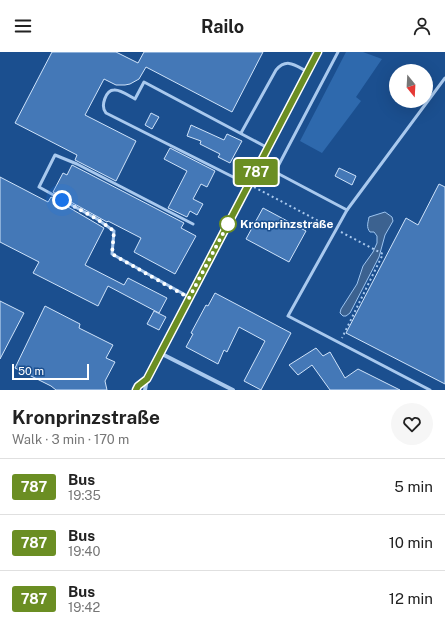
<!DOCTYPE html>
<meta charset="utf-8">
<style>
body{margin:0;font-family:"Public Sans",sans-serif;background:#f6f6f6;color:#222;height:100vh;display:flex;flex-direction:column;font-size:15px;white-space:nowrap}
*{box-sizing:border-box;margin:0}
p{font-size:13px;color:#767676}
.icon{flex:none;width:22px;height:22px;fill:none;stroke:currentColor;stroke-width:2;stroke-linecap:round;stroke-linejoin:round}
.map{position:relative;height:338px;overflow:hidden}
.sheet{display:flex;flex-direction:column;background:#fff;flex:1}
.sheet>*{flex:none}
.badge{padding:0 8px;border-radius:3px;font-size:14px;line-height:26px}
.needle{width:26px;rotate:162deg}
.fabs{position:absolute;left:389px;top:12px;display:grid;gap:8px}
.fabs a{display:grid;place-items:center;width:44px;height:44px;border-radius:50%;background:#fff;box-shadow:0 4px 16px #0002;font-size:20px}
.scale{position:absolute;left:12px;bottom:10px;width:77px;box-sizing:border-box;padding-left:4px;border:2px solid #fff;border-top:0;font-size:11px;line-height:14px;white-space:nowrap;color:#fff;-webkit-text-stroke:3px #1b4f8f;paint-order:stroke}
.you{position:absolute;width:20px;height:20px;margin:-10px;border:3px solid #fff;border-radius:50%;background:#1a73e8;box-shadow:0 0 0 6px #1a73e833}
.map>.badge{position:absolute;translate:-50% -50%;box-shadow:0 0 0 2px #fff}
.round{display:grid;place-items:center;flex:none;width:42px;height:42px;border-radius:21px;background:#f6f6f6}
.head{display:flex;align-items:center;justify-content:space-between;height:68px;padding:0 12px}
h1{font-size:19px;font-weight:700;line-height:30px}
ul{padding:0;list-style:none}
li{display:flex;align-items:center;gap:12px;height:56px;padding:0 12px;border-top:1px solid #e0e0e0}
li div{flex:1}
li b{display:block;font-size:15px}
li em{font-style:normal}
li .badge{min-width:44px;font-weight:700;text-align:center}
header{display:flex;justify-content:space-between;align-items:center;height:52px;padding:0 12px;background:#fff;font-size:18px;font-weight:700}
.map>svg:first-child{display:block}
</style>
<header><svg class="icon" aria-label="menu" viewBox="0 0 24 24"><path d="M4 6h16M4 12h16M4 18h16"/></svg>Railo<svg class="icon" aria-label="person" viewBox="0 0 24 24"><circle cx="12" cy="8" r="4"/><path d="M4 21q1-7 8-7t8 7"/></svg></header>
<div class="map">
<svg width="445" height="338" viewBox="0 0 445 338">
<rect width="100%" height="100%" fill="#1b4f8f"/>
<!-- green -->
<polygon fill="#2e69ad" points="346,0 363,0 382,7 356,45 361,49 322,101 300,89"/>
<!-- water -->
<path fill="#3c6290" stroke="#9cc4f0" d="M385,160L392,165L393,169L385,183L379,205L350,261L346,264H343L340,261L341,257L357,232L363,214L373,200L377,191V184L374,180H370C366,175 368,171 369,165Z"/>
<!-- building -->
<g fill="#4478b7" stroke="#cfe3fa">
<polygon points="52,0 116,0 138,11 144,0 263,0 232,60 146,15 139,27 130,32 125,33 116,33 104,27 85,63 136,89 116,129 75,108 77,103 15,71"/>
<polygon points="151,61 159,65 152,77 145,73"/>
<polygon points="191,73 224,88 227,82 242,89 230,111 218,105 220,102 200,92 201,89 187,84"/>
<polygon points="170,96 215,119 207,135 201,132 193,147 203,152 197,163 190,159 187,165 168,156 187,119 164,107"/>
<polygon points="72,113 184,171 181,176 196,184 175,222 134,200 141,186 108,169 107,170 53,140 63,121 67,123"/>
<polygon points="339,116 356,124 352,133 335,124"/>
<polygon points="0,125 48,150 51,145 104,176 85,213 124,233 128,226 167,246 159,261 108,234 98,254 33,221 39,210 0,190"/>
<polygon points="439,132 445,135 445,332 346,281 406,166 418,173"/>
<polygon points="263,156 306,179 289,210 246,187"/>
<polygon points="215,241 291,281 261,338 244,329 265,289 239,275 227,300 224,298 218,312 186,295 193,282 191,281 206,253 208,254"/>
<polygon points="0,249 24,261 0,307"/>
<polygon points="45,254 80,272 79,276 113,293 106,306 115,310 105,329 107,338 56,338 51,334 15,316"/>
<polygon points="154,259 166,265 159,278 147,272"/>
<polygon points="316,296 323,304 330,300 345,326 358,317 400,338 330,338 312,313 298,323 289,313"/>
</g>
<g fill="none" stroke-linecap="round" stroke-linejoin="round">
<!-- path -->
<g stroke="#a9c9ee" stroke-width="2" stroke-dasharray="2 3" stroke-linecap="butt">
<polyline points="254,135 330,175"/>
<polyline points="341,180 383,202 342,286"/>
</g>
<!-- lane -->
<g stroke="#a9c9ee" stroke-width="3">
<path d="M241,81L276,18C287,5 296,14 308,20"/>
<polyline points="260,112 347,158"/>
<polyline points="275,120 338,0"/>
<path d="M249,133L106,61C100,54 106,38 114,38C120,37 129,44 135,47L144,30L268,96"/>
<polyline points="189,245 112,202 114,179 97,167 39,135 55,103 77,112 193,172"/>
<polyline points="430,338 288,264 347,158 445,26"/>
</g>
<!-- street -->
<g stroke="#a9c9ee" stroke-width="4">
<polyline points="160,301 233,338"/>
<polyline points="136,338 138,334 147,327"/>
<polyline points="145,338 147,327 318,0"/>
</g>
</g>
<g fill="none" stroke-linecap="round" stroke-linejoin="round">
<defs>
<polyline id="line" points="136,338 138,334 147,327 318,0"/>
</defs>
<!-- line casing -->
<use href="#line" stroke="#fff" stroke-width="9"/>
<!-- line -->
<use href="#line" stroke="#6b8e23" stroke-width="6"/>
<!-- walk -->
<polyline stroke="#fff" stroke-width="4" stroke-dasharray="0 7.2" points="62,148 97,167 114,179 112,202 189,246 228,172"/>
</g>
<!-- markers -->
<circle fill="#fff" stroke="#6b8e23" stroke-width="2" cx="228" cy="172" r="8"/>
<g text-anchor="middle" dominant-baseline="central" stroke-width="3" stroke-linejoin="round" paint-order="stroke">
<!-- stop labels -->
<g font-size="12" font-weight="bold" fill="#fff" stroke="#1b4f8f" text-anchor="start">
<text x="240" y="172">Kronprinzstraße</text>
</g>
</g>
</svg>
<div class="fabs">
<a><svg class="needle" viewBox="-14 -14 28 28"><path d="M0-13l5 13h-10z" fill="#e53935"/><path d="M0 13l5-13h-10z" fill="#767676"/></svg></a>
</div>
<div class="scale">50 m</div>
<div class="you" style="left:62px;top:148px"></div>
<b class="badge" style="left:256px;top:120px;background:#6b8e23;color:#fff">787</b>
</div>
<section class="sheet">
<div class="head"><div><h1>Kronprinzstraße</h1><p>Walk · 3 min · 170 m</p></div><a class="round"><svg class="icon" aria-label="heart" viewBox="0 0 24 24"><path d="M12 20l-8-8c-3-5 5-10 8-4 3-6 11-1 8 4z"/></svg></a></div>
<ul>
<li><span class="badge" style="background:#6b8e23;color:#fff">787</span><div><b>Bus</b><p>19:35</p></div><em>5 min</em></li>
<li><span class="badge" style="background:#6b8e23;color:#fff">787</span><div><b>Bus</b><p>19:40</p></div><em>10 min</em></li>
<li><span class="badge" style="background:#6b8e23;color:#fff">787</span><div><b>Bus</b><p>19:42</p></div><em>12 min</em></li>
</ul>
</section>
